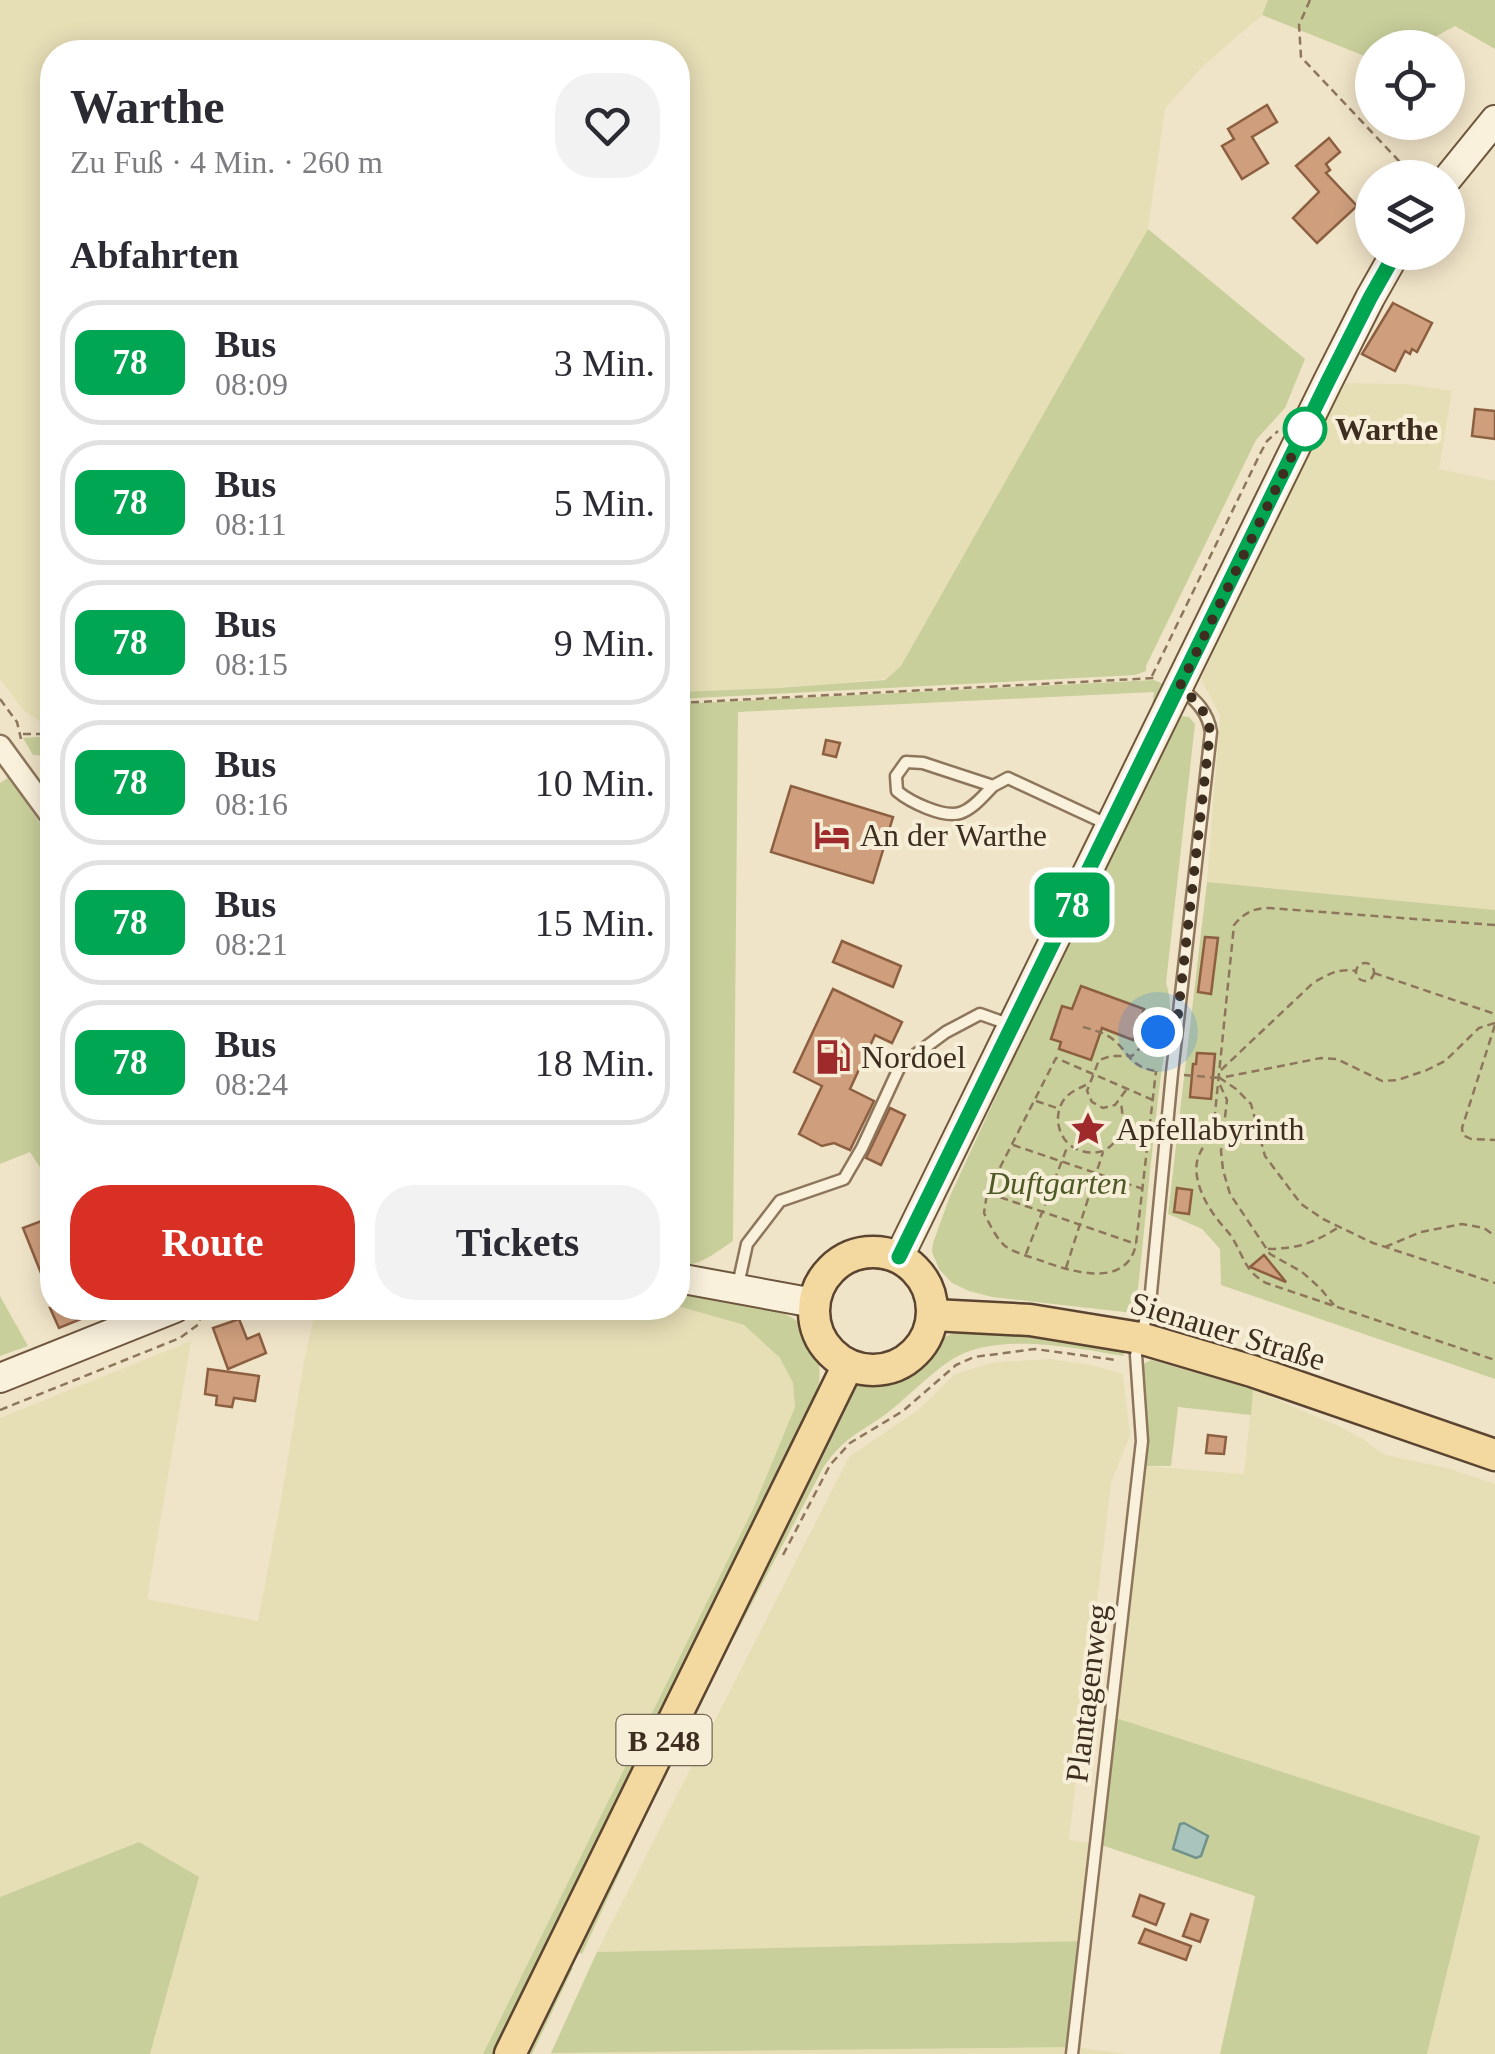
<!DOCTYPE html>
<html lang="de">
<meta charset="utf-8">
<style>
body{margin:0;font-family:"Times New Roman",serif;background:#f2f2f3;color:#2b2b33;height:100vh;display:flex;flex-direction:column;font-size:38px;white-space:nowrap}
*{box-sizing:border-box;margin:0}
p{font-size:32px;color:#7c7c81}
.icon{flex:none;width:55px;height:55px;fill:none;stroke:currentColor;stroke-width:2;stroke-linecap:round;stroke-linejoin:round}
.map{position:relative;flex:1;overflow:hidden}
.sheet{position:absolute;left:40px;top:40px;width:650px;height:1280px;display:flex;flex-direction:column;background:#fff;border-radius:40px;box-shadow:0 5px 25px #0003}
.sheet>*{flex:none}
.badge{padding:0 20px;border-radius:15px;font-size:35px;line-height:65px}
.tools{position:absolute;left:1355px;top:30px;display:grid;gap:20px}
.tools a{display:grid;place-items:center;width:110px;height:110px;border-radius:50%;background:#fff;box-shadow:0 5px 25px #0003;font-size:50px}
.you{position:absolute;width:50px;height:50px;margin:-25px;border:8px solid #fff;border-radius:50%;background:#1a73e8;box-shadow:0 0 0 15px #1a73e833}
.map>.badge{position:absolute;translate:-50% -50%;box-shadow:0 0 0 5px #fff}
h2{padding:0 30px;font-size:38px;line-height:90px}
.round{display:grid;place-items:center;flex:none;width:105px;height:105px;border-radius:40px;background:#f2f2f3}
.head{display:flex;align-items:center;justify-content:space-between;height:170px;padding:0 30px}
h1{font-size:48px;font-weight:800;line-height:75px}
.cta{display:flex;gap:20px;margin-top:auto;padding:20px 30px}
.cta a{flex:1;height:115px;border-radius:40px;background:#d93025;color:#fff;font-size:40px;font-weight:800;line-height:115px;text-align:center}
.cta a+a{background:#f2f2f3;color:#2b2b33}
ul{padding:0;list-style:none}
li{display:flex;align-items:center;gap:30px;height:125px;margin:0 20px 15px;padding:0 10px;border:5px solid #e1e1e2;border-radius:40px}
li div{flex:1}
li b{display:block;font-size:38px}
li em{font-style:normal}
li .badge{min-width:110px;font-weight:700;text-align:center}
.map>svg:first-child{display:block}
</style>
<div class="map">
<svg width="1495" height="2054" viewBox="0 0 1495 2054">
<rect width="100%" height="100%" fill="#f0e4c8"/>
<!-- farmland -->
<g fill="#e6deb5">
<polygon points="0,0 1268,0 1262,15 1202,67 1165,108 1148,229 901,666 885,679 778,688 678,692 678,52 52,52 52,723 41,722 24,711 0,679"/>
<polygon points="1338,383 1405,384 1452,391 1439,469 1495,481 1495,910 1207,882 1220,716 1201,679"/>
<polygon points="678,1306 744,1325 780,1358 793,1383 795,1407 753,1509 483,2054 150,2054 199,1877 139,1842 0,1897 0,1418 191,1341 147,1599 258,1621 281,1500 304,1362 316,1308"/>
<polygon points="1051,1359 1095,1366 1123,1374 1130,1435 1111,1483 1069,1840 1098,1844 1086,1941 597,1952 849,1457 918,1410 955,1374 996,1362"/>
<polygon points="1253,1389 1338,1426 1363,1439 1385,1455 1447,1468 1495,1484 1495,2054 1427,2054 1479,1836 1113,1717 1144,1466 1244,1474"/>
<polygon points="1075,2047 1126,2054 550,2054 551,2053"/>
</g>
<!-- green -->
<g fill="#c9cf9b">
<polygon points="1268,0 1495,0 1495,49 1455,26 1416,47 1372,48 1372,59 1262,15"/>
<polygon points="1148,229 1305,359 1285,408 1256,440 1146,666 1146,671 1135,675 678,699 678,692 778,688 885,680 901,666"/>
<path d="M1154,680L1168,686L1149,727L1154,692L738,712L733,1241C715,1253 700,1266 678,1266V704Z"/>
<path d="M1182,716L1189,717L1195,724L1166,983C1176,1012 1165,1045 1161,1075C1151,1152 1145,1229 1136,1306L1133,1313L992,1297L969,1291L952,1283L939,1269L932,1252L933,1243L950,1196L1107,856L1175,720Z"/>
<polygon points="52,736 52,756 33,755 23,738"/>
<polygon points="9,777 52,841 52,1186 30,1152 0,1164 0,783"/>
<polygon points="1207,882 1495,910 1495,1379 1221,1285 1220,1249 1202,1229 1168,1214"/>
<path d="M678,1291L785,1314C818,1329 824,1364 817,1396L501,2054H483L753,1509L795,1407L793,1383L780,1358L744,1325L678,1306Z"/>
<polygon points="0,1296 28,1346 0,1356"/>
<path d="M1031,1330L1123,1350L1124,1356C1075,1348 995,1331 951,1360C928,1375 908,1397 886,1414C857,1435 845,1436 823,1468L686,1729L582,1954L578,1952L576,1944L845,1400L857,1385L865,1382H879L910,1369L939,1339L960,1331Z"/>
<polygon points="1151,1360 1253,1389 1251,1415 1178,1407 1171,1466 1144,1466 1147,1436 1143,1364"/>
<polygon points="1113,1717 1480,1836 1427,2054 1220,2054 1255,1896 1098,1844"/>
<polygon points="139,1842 199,1877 150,2054 0,2054 0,1897"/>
<polygon points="1086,1941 1075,2047 551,2053 597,1952"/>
<polygon points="569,1967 573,1968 532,2054 520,2054"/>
</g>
<!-- water -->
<polygon fill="#a9c4bc" stroke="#6f938a" stroke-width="2.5" points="1184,1823 1208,1836 1201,1856 1196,1858 1173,1849 1180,1824"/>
<!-- building -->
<g fill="#cf9f7d" stroke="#8d5f41" stroke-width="2.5">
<polygon points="1267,105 1277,122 1252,137 1268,163 1242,179 1222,146 1234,139 1228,129"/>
<polygon points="1329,138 1340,152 1326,164 1330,170 1326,173 1357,206 1317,243 1293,218 1319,192 1296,166"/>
<polygon points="1393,303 1432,323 1417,352 1412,349 1410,354 1405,351 1395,371 1362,354"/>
<polygon points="1475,409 1495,411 1495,439 1472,436"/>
<polygon points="826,740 840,743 836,757 823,754"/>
<polygon points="791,786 893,817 873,883 771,852"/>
<polygon points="1205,937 1218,938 1211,994 1198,992"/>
<polygon points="842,941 901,966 893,987 833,962"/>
<polygon points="1081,986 1144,1009 1133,1040 1102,1028 1091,1060 1059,1049 1061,1042 1051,1039 1062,1006 1072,1009"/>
<polygon points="833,989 902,1022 892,1043 875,1035 850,1089 874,1101 850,1150 834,1143 822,1146 799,1134 822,1086 794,1072"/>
<polygon points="1197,1053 1215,1054 1211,1099 1190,1097 1193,1064 1196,1064"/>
<polygon points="890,1108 905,1115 881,1165 866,1158"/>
<polygon points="1177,1188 1192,1190 1189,1214 1174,1212"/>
<polygon points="52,1217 52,1269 41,1273 23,1228"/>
<polygon points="1264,1255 1286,1282 1250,1267"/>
<polygon points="50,1308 108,1308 59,1328"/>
<polygon points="239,1319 247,1339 259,1334 266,1353 228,1369 213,1328"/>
<polygon points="208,1369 259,1376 255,1401 234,1398 232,1407 216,1405 217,1396 205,1394"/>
<polygon points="1208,1435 1226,1437 1224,1454 1206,1453"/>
<polygon points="1140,1895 1164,1904 1156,1925 1133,1916"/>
<polygon points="1191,1914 1208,1920 1200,1942 1183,1936"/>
<polygon points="1145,1929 1191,1946 1186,1960 1139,1943"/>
</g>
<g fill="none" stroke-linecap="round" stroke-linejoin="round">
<defs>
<g id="lane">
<path d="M993,786C984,795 973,809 960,813C943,818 910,802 897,791L896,776L906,762L923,763L993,786L1008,778L1109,825"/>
<polyline points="738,1285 747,1244 780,1201 844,1179 862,1148 900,1066 946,1032 980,1014 1011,1025"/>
<path d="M1072,2054L1142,1441L1136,1355L1150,1303L1172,1073L1211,732C1208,711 1195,700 1180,687"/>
</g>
<polyline id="street" points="0,746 52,817"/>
<g id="secondary">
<polyline points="1448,178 1495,120"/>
<polyline points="899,1257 1328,381 1370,298 1396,252"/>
<polyline points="678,1278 814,1303"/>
<polyline points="0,1378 175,1308"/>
</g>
<g id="primary">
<circle cx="873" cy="1311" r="59"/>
<polyline points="933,1315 1030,1320 1140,1338 1252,1371 1495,1455"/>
<polyline points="510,2054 848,1365"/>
</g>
</defs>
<!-- lane casing -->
<use href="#lane" stroke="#8d765c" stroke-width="15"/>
<!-- street casing -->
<use href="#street" stroke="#8d765c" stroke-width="25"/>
<!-- secondary casing -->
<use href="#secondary" stroke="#6f573f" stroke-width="32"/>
<!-- primary casing -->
<use href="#primary" stroke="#5b4430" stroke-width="35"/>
<!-- path -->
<g stroke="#8d765c" stroke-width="2.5" stroke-dasharray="8 5" stroke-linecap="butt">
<polyline points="1310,0 1299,25 1301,57 1415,178"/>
<polyline points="1152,676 1261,452 1267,441 1278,431"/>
<polyline points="0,699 17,722 21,739"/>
<polyline points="678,703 1155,678"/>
<polyline points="23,734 52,734"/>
<path d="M1495,925L1269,908C1253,908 1244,913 1234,925L1213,1133C1209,1140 1203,1146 1200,1153C1189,1174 1205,1204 1218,1220C1223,1227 1229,1232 1233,1239C1245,1259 1244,1270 1266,1283L1495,1360"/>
<circle cx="1365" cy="972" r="9"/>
<polyline points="1374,973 1495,1014"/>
<polyline points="1495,1023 1479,1028 1445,1061 1427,1070 1398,1080 1382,1081 1337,1059 1321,1058 1220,1078 1236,1089 1251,1104 1265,1156 1301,1204 1323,1219 1373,1243 1495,1283"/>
<polyline points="1495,1025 1462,1128 1463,1135 1471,1139 1495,1140"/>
<path d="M1083,1027C1094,1030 1106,1033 1115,1041C1131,1056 1131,1067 1156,1071"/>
<path d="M1221,1070L1313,983C1328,974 1339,968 1356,971"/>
<polyline points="1184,1075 1220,1078"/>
<path d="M1086,1085C1079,1088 1071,1092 1066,1097C1051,1114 1058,1143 1079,1150C1112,1162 1127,1131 1121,1104"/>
<polyline points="1220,1085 1227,1100 1221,1151 1223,1170 1230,1194 1270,1254 1302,1272 1320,1288 1334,1305"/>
<polyline points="1126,1090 1115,1105 1103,1108 1092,1102 1087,1091 1099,1060 1111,1056 1132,1056 1152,1036 1160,1032"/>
<path d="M1153,1100L1056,1058L987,1193L984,1213C989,1223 996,1238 1005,1246C1015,1253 1031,1257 1042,1261C1072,1272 1127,1289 1136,1244L1156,1071"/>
<polyline points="1036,1101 1057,1108"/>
<polyline points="1123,1131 1150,1133"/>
<polyline points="1013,1145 1143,1189"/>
<polyline points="988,1193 1136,1244"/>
<polyline points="1385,1247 1421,1232 1462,1224 1484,1228 1495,1236"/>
<path d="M1268,1249C1299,1248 1312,1244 1339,1227"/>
<polyline points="1026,1254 1068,1145"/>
<polyline points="1066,1268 1103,1152"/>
<polyline points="0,1410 180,1338 199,1324 202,1308"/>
<polyline points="783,1555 830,1465 850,1443 903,1411 956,1365 974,1357 1035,1349 1116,1360"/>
</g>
<!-- lane -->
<use href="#lane" stroke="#faf1dc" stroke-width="10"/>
<!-- street -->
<use href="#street" stroke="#faf1dc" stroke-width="20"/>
<!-- secondary -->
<use href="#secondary" stroke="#faf1dc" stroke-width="28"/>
<!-- primary -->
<use href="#primary" stroke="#f3d9a0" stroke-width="30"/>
</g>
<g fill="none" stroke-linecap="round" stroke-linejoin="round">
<defs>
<polyline id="line" points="899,1257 1328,381 1370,298 1396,252"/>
</defs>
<!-- line casing -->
<use href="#line" stroke="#fff" stroke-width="22"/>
<!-- line -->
<use href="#line" stroke="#00a651" stroke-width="15"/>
<!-- walk -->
<path stroke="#3d2e20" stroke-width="10" stroke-dasharray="0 18" d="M1158,1032H1176L1210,732C1208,711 1194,700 1180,686L1305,429"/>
</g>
<!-- icons -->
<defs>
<symbol id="hotel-bare" viewBox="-9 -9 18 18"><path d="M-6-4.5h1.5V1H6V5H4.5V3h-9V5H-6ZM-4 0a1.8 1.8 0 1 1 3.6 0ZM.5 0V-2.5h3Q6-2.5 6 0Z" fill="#9e2a2b" stroke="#f7eed8" stroke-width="2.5" paint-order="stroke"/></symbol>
<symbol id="fuel-bare" viewBox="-9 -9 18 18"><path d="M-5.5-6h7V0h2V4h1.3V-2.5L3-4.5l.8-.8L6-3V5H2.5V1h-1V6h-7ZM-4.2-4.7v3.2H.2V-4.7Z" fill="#9e2a2b" stroke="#f7eed8" stroke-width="2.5" paint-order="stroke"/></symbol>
<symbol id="sight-bare" viewBox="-9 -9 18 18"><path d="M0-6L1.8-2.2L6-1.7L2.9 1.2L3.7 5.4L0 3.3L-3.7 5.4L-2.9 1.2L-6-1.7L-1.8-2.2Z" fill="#9e2a2b" stroke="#f7eed8" stroke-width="2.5" paint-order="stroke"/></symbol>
</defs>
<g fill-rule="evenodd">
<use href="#hotel-bare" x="807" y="810" width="50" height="50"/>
<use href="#fuel-bare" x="808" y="1032" width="50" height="50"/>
<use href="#sight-bare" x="1063" y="1104" width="50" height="50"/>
</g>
<!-- markers -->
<circle fill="#fff" stroke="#00a651" stroke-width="5" cx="1305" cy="429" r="20"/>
<g text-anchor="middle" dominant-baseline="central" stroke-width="8" stroke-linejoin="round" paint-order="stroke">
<!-- shield labels -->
<rect fill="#f7eed8" stroke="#756857" stroke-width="2.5" x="616.5" y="1715" width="95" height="50" rx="8"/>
<g font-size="30" font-weight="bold" fill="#3d2e20">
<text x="664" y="1740">B 248</text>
</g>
<!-- stop labels -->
<g font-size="32" font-weight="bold" fill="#3d2e20" stroke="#f7eed8" text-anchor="start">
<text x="1335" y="429">Warthe</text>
</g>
<!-- poi labels -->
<g font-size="32" fill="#3d2e20" stroke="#f7eed8" text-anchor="start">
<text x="860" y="835">An der Warthe</text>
<text x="861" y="1057">Nordoel</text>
<text x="1116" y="1129">Apfellabyrinth</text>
</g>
<!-- park labels -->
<g font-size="32" font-style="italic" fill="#4d5a26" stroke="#f7eed8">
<text x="1057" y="1183">Duftgarten</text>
</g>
<!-- street labels -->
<g font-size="32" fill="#3d2e20" stroke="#f7eed8">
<text transform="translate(1228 1331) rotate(17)">Sienauer Straße</text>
<text transform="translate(1087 1693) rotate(-83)">Plantagenweg</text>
</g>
</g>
</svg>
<div class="tools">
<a><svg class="icon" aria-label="locate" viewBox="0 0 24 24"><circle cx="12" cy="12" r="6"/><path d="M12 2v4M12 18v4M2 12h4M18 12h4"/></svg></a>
<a><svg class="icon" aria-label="layers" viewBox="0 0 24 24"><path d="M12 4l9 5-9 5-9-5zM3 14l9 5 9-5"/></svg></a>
</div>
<div class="you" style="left:1158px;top:1032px"></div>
<b class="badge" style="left:1072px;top:905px;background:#00a651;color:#fff">78</b>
<section class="sheet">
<div class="head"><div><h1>Warthe</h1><p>Zu Fuß · 4 Min. · 260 m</p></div><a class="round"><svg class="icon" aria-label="heart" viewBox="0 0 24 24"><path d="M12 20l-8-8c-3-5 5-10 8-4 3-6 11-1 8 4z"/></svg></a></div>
<h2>Abfahrten</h2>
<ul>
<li><span class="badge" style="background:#00a651;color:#fff">78</span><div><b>Bus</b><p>08:09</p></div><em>3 Min.</em></li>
<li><span class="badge" style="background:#00a651;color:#fff">78</span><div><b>Bus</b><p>08:11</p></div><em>5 Min.</em></li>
<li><span class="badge" style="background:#00a651;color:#fff">78</span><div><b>Bus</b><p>08:15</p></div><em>9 Min.</em></li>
<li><span class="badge" style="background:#00a651;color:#fff">78</span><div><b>Bus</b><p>08:16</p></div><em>10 Min.</em></li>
<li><span class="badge" style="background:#00a651;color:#fff">78</span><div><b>Bus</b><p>08:21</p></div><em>15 Min.</em></li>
<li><span class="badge" style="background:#00a651;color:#fff">78</span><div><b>Bus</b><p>08:24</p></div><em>18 Min.</em></li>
</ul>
<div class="cta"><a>Route</a><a>Tickets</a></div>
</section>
</div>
